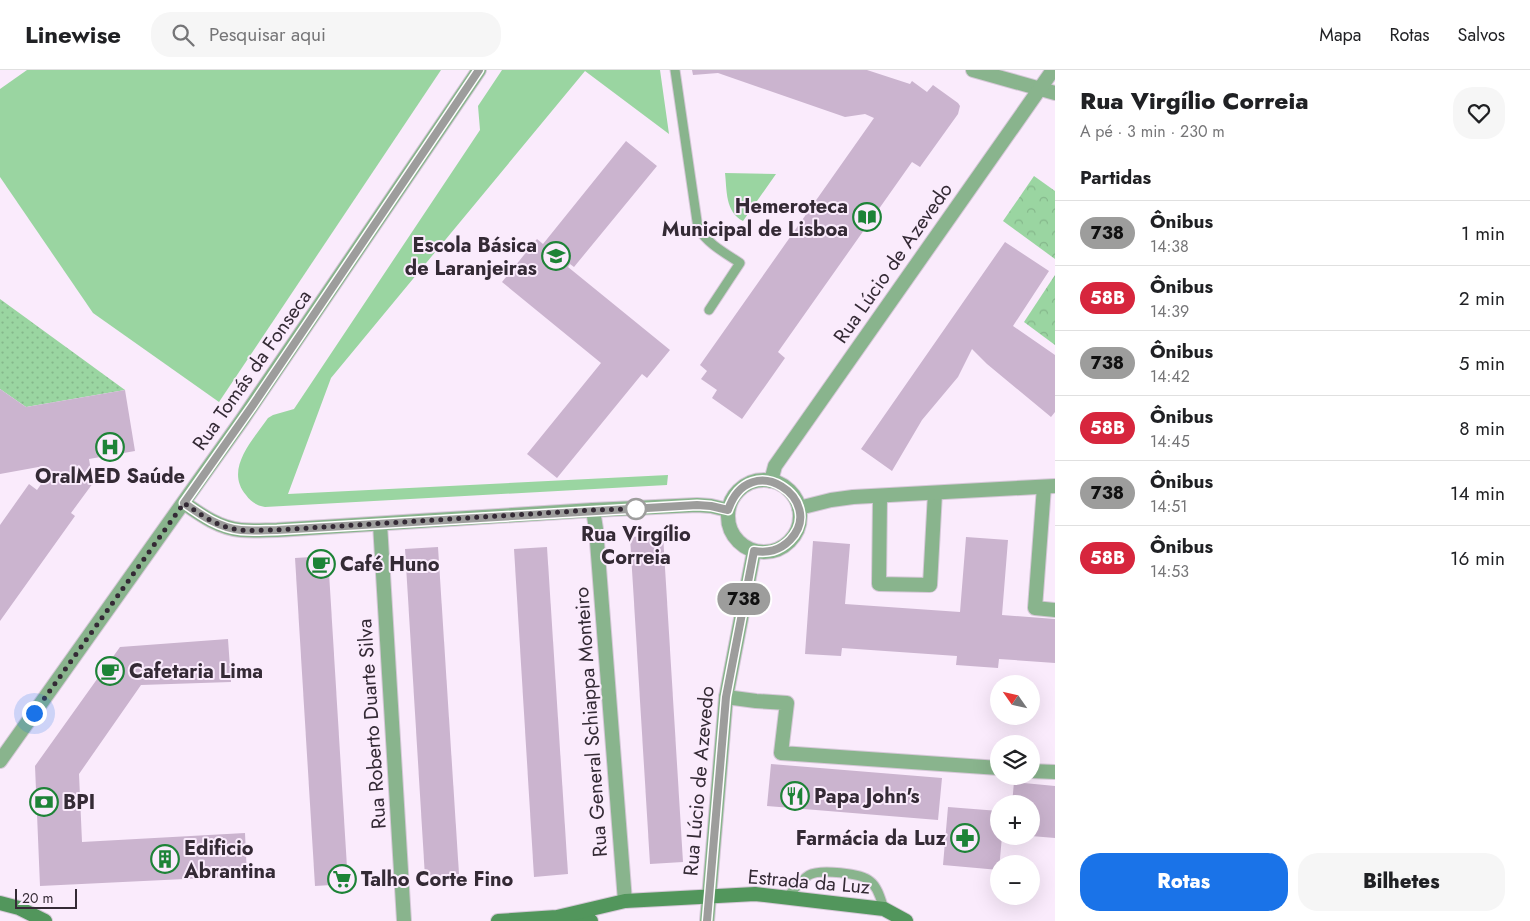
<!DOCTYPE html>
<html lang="pt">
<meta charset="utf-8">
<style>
body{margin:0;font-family:Jost,sans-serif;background:#f6f6f6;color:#202124;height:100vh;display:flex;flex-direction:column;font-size:19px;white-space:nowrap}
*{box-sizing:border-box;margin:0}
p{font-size:16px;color:#757577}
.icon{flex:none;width:28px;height:28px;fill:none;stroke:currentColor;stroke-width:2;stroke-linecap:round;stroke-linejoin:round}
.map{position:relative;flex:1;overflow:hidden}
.side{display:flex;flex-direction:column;background:#fff;width:475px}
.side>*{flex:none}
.badge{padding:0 10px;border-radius:16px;font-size:18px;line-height:32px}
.needle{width:32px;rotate:304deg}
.tools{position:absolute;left:990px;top:605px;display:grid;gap:10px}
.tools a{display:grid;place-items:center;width:50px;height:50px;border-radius:50%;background:#fff;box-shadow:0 5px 20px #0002;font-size:25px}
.scale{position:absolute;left:15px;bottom:12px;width:62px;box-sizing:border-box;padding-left:5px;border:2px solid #342a35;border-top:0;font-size:14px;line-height:18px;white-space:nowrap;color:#342a35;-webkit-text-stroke:4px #faebfc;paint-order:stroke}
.you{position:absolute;width:25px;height:25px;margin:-12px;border:4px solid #fff;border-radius:50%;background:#1a73e8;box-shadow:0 0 0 8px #1a73e833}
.map>.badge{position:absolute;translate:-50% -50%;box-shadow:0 0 0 2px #fff}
h2{padding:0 25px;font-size:19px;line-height:45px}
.round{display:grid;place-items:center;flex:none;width:52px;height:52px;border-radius:20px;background:#f6f6f6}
.summary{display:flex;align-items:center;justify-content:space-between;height:85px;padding:0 25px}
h1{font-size:24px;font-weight:800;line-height:38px}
.button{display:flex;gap:10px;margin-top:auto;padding:10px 25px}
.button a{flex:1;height:58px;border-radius:20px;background:#1a73e8;color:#fff;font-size:20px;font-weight:800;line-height:58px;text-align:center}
.button a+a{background:#f6f6f6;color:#202124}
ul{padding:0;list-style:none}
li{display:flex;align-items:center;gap:15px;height:65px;padding:0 25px;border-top:1px solid #e0e0e0}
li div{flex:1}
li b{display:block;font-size:19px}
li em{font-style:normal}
li .badge{min-width:55px;font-weight:700;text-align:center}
header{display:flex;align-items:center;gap:30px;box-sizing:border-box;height:70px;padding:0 25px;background:#fff;border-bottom:1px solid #e0e0e0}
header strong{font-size:24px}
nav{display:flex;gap:28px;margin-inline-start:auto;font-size:18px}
.search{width:350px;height:45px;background:#f6f6f6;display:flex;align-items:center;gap:12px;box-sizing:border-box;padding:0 18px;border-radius:20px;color:#757577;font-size:19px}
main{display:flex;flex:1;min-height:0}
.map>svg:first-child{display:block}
</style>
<header>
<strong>Linewise</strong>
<div class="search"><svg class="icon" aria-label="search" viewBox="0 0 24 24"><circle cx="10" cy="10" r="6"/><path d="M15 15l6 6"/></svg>Pesquisar aqui</div>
<nav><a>Mapa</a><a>Rotas</a><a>Salvos</a></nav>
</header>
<main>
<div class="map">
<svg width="1055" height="851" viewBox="0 0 1055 851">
<defs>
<pattern id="park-crowns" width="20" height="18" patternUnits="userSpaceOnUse" patternTransform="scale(1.25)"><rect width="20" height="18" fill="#9ad5a1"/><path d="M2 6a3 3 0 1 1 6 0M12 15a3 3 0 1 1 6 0" fill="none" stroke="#85b78b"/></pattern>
<pattern id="garden-dots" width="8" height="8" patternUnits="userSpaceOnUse" patternTransform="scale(1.25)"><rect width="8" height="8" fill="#9ad5a1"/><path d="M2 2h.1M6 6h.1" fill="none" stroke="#85b78b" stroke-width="1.8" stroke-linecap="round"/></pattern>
</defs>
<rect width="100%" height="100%" fill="#faebfc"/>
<!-- grass -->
<g fill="#9ad5a1">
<polygon points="27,0 441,0 219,332 93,243 0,107 0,19"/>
<path d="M502,0H660L669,64L585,1L331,308L288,424L668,405L667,415L265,437C256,435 251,432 246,425C224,399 253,370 268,348L273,345L294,339L480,60L478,36Z"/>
<path d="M725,103L776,104L743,151C725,142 727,120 725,103Z"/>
</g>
<!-- park -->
<g fill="url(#park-crowns)">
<polygon points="1034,106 1055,121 1055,189 1003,151"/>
<polygon points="1055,205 1055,275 1024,252"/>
</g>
<!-- garden -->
<polygon fill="url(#garden-dots)" points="0,229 125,320 26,337 0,319"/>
<!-- building -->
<g fill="#cbb4cf">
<polygon points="692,0 867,0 910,14 912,11 927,22 933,15 958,33 960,36 958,44 920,97 912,92 778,282 785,288 742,349 712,328 717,320 701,309 707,301 700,295 874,48 865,44 845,47 718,3 693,5"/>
<polygon points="626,71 657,96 574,197 570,194 568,197 670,280 647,308 642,304 557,408 527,384 601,293 502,212 537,169 543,174"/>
<polygon points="1005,172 1049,201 1013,256 1055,285 1055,342 1051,347 987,294 972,279 958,307 922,350 892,401 861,379"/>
<polygon points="0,319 26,337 125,320 135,381 89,389 93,413 71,443 75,446 0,551 0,455 29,414 37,420 46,407 44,396 0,404"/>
<polygon points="663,465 683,792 650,794 630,467"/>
<polygon points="966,467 1008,470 1002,545 1055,549 1055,593 999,589 998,598 956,595 957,586 842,578 841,586 805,584 813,471 850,474 845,534 960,542"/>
<polygon points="438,477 459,804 425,807 405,479"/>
<polygon points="547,477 568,804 534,807 514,479"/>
<polygon points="328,486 348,814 315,816 295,488"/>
<polygon points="228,569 231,612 141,615 79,704 82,772 245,763 247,806 40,816 35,696 120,577"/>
<polygon points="771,694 942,708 938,750 767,736"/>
<polygon points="1014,712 1055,716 1055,768 1031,766 1031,734 1012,734"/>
<polygon points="948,737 999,741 999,766 1002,766 999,800 943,795"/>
</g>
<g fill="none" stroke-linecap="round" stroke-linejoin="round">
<defs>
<g id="service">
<path d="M675,0L698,158C708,174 725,183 740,193L709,240"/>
<path d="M787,827C794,820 801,810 809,805C820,799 861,803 870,811C878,817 881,830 884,839"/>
</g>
<g id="minor">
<polyline points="973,0 1055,23"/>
<circle cx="764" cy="446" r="36"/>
<polyline points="771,411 775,396 1053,0"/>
<polyline points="1044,417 1035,538 1055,540"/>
<polyline points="880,426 879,514 930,515 935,423"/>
<path d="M184,433C201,445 219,458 241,460C253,461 266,460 277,460L593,440L697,435L711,436L728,440"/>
<polyline points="799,438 831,430 853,427 1055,416"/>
<polyline points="593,440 596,459 625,831"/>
<polyline points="380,454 404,851"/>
<polyline points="726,627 756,631 787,633 781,683 999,698"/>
<polyline points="0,691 242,350 479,0"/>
<polyline points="1031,701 1055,702"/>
<polyline points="707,851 726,627 754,481"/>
</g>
<g id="secondary">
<polyline points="0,833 19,838 45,851"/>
<polyline points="568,848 591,851"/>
<polyline points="498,851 557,847 625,831 755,824 884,839 906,851"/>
</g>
</defs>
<!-- service casing -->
<use href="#service" stroke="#d6c8d8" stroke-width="11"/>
<!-- minor casing -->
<use href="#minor" stroke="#d6c8d8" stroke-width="16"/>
<!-- secondary casing -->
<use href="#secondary" stroke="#d6c8d8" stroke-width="16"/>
<!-- service -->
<use href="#service" stroke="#89b48d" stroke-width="9"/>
<!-- minor -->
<use href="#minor" stroke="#89b48d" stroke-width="14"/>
<!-- secondary -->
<use href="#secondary" stroke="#52965c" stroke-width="14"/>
</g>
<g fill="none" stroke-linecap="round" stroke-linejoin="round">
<defs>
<path id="line" d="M479,0L253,335L184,433C201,445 219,458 241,460C253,461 266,460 277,460L697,435L711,436L728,440C750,376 828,431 790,470C779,481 768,483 754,481L726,627L707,851"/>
</defs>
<!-- line casing -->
<use href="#line" stroke="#fff" stroke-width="11"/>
<!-- line -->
<use href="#line" stroke="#9d9d9c" stroke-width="8"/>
<!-- walk -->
<path stroke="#342a35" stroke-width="5" stroke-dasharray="0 9" d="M34,643L184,433C201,445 219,458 241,460C253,461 266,460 277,460L593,440L636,439"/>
</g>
<!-- icons -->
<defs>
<symbol id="library-ring" viewBox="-11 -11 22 22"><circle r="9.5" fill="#faebfc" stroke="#1d8337" stroke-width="1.5"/><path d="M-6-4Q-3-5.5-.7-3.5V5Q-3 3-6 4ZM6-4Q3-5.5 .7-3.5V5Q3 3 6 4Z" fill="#1d8337"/></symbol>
<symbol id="school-ring" viewBox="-11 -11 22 22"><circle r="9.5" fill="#faebfc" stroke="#1d8337" stroke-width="1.5"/><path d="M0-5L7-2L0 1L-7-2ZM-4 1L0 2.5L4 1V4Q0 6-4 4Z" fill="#1d8337"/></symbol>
<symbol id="hospital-ring" viewBox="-11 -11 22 22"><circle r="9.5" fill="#faebfc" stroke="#1d8337" stroke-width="1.5"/><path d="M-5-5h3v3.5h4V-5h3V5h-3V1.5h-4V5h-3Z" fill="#1d8337"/></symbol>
<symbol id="cafe-ring" viewBox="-11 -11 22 22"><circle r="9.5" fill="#faebfc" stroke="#1d8337" stroke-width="1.5"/><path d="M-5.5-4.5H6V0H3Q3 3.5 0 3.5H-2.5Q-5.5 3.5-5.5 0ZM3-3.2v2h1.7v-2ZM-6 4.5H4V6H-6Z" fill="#1d8337"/></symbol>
<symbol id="restaurant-ring" viewBox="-11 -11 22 22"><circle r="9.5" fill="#faebfc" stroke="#1d8337" stroke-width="1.5"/><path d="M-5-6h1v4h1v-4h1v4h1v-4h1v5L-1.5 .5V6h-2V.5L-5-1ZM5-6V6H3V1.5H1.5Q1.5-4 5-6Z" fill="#1d8337"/></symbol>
<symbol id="bank-ring" viewBox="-11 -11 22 22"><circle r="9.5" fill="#faebfc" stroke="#1d8337" stroke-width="1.5"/><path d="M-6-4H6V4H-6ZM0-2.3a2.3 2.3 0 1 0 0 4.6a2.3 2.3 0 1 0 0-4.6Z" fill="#1d8337"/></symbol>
<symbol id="pharmacy-ring" viewBox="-11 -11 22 22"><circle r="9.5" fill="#faebfc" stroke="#1d8337" stroke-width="1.5"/><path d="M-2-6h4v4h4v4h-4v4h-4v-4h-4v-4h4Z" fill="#1d8337"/></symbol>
<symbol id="building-ring" viewBox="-11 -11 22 22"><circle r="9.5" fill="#faebfc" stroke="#1d8337" stroke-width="1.5"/><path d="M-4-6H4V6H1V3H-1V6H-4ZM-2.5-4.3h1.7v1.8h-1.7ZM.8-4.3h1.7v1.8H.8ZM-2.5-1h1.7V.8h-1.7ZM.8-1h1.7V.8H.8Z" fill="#1d8337"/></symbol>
<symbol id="supermarket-ring" viewBox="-11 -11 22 22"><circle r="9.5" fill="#faebfc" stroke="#1d8337" stroke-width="1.5"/><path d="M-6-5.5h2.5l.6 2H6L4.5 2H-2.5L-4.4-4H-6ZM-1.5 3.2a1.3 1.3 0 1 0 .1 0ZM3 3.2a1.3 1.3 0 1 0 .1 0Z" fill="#1d8337"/></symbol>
</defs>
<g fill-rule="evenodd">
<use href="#library-ring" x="851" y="131" width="32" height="32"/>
<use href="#school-ring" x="540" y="170" width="32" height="32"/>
<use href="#hospital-ring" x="94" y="361" width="32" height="32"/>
<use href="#cafe-ring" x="305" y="478" width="32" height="32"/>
<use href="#cafe-ring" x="94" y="585" width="32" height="32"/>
<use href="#restaurant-ring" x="779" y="710" width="32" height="32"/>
<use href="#bank-ring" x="28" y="716" width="32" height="32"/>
<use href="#pharmacy-ring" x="949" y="752" width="32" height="32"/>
<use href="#building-ring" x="149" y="773" width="32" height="32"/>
<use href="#supermarket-ring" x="326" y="793" width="32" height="32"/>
</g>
<!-- markers -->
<circle fill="#fff" stroke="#9d9d9c" stroke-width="2.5" cx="636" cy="439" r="10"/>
<g text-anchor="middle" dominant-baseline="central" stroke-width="4" stroke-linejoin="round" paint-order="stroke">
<!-- poi labels -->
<g font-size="20" font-weight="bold" fill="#342a35" stroke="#faebfc" text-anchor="start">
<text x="848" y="136" text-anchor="end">Hemeroteca<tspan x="848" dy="23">Municipal de Lisboa</tspan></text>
<text x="537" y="175" text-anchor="end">Escola Básica<tspan x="537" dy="23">de Laranjeiras</tspan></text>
<text x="110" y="406" text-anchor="middle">OralMED Saúde</text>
<text x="340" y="494">Café Huno</text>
<text x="129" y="601">Cafetaria Lima</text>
<text x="814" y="726">Papa John's</text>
<text x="63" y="732">BPI</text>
<text x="946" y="768" text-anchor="end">Farmácia da Luz</text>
<text x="184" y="778">Edificio<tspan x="184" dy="23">Abrantina</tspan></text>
<text x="361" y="809">Talho Corte Fino</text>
</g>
<!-- street labels -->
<g font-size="20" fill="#342a35" stroke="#faebfc">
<text transform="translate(893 193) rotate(-55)">Rua Lúcio de Azevedo</text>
<text transform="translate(252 300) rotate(-55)">Rua Tomás da Fonseca</text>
<text transform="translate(591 652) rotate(-94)">Rua General Schiappa Monteiro</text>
<text transform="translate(372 654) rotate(-94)">Rua Roberto Duarte Silva</text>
<text transform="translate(699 711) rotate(-85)">Rua Lúcio de Azevedo</text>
<text transform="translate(809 812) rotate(5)">Estrada da Luz</text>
</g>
<!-- stop labels -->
<g font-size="20" font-weight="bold" fill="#342a35" stroke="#faebfc">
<text x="636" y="464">Rua Virgílio<tspan x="636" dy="23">Correia</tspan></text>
</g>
</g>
</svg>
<div class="tools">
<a><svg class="needle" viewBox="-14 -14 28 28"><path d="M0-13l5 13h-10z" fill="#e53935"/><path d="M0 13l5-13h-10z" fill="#757577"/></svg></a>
<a><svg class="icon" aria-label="layers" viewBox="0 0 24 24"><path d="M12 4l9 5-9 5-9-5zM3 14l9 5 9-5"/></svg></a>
<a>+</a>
<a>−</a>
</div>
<div class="scale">20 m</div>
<div class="you" style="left:34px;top:643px"></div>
<b class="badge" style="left:744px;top:529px;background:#9d9d9c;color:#111">738</b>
</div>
<section class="side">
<div class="summary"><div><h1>Rua Virgílio Correia</h1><p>A pé · 3 min · 230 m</p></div><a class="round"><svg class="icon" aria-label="heart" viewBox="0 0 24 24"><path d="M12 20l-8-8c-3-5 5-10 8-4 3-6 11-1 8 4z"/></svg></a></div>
<h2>Partidas</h2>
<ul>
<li><span class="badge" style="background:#9d9d9c;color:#111">738</span><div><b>Ônibus</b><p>14:38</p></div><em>1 min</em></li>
<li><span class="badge" style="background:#d7263d;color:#fff">58B</span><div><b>Ônibus</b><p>14:39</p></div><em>2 min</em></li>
<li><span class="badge" style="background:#9d9d9c;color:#111">738</span><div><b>Ônibus</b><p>14:42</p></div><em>5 min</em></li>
<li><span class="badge" style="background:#d7263d;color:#fff">58B</span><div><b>Ônibus</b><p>14:45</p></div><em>8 min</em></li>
<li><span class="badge" style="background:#9d9d9c;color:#111">738</span><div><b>Ônibus</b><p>14:51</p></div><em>14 min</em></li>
<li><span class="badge" style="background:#d7263d;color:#fff">58B</span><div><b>Ônibus</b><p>14:53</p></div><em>16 min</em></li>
</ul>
<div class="button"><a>Rotas</a><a>Bilhetes</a></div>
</section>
</main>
